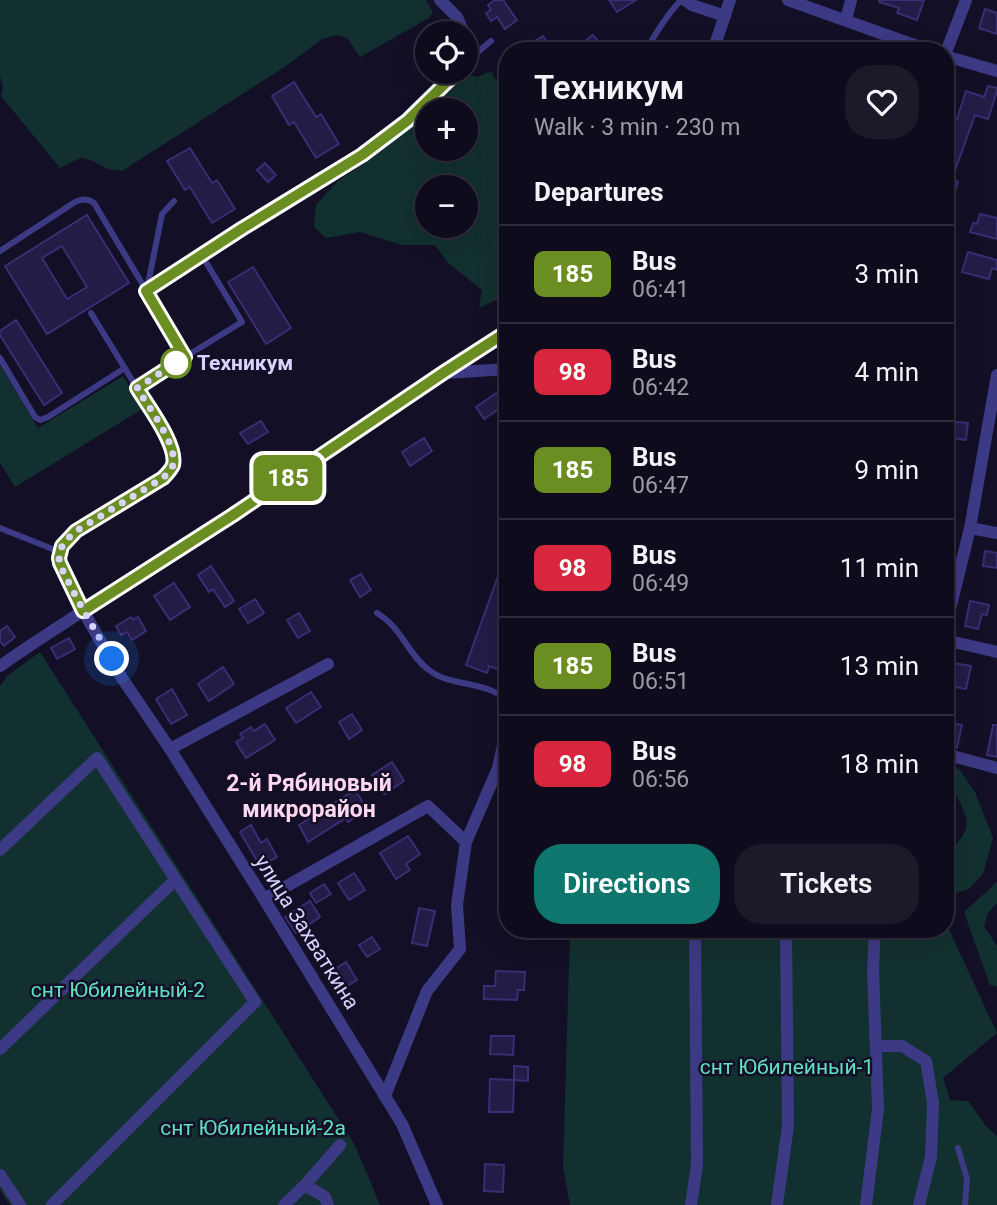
<!DOCTYPE html>
<meta charset="utf-8">
<style>
body{margin:0;font-family:Roboto,sans-serif;background:#1c1929;color:#f1f3f6;height:100vh;display:flex;flex-direction:column;font-size:26px;white-space:nowrap}
*{box-sizing:border-box;margin:0}
p{font-size:23px;color:#9b9ba3}
.icon{flex:none;width:38px;height:38px;fill:none;stroke:currentColor;stroke-width:2;stroke-linecap:round;stroke-linejoin:round}
.map{position:relative;flex:1;overflow:hidden}
.sheet{position:absolute;left:499px;top:42px;width:455px;height:896px;display:flex;flex-direction:column;background:#0e0b1c;border-radius:28px;box-shadow:0 7px 28px #0002,0 0 0 2px #2e2b3b}
.sheet>*{flex:none}
.badge{padding:0 14px;border-radius:10px;font-size:24px;line-height:46px}
.tools{position:absolute;left:415px;top:21px;display:grid;gap:14px}
.tools a{display:grid;place-items:center;width:63px;height:63px;border-radius:50%;background:#0e0b1c;box-shadow:0 7px 28px #0002,0 0 0 2px #2e2b3b;font-size:35px}
.you{position:absolute;width:35px;height:35px;margin:-18px;border:5px solid #fff;border-radius:50%;background:#1a73e8;box-shadow:0 0 0 10px #1a73e833}
.map>.badge{position:absolute;translate:-50% -50%;box-shadow:0 0 0 4px #fff}
h2{padding:0 35px;font-size:26px;line-height:63px}
.round{display:grid;place-items:center;flex:none;width:74px;height:74px;border-radius:28px;background:#1c1929}
.summary{display:flex;align-items:center;justify-content:space-between;height:119px;padding:0 35px}
h1{font-size:33px;font-weight:600;line-height:52px}
.button{display:flex;gap:14px;margin-top:auto;padding:14px 35px}
.button a{flex:1;height:80px;border-radius:28px;background:#0f766e;color:#fff;font-size:28px;font-weight:600;line-height:80px;text-align:center}
.button a+a{background:#1c1929;color:#f1f3f6}
ul{padding:0;list-style:none}
li{display:flex;align-items:center;gap:21px;height:98px;padding:0 35px;border-top:2px solid #2e2b3b}
li div{flex:1}
li b{display:block;font-size:26px}
li em{font-style:normal}
li .badge{min-width:77px;font-weight:700;text-align:center}
.map>svg:first-child{display:block}
</style>
<div class="map">
<svg width="997" height="1205" viewBox="0 0 997 1205">
<rect width="100%" height="100%" fill="#130f26"/>
<!-- green -->
<g fill="#12302f" fill-rule="evenodd">
<polygon points="0,0 426,0 433,12 429,18 360,57 347,38 337,35 322,39 283,68 122,171 108,169 91,160 80,158 60,168 1,96 3,87 0,76"/>
<path d="M492,72L507,100V295L479,308L482,290L448,263L435,245H402L360,232L326,238L314,227L316,205L337,182L377,154L427,112V149H466V110H428L450,90L458,81L465,80C469,75 472,75 478,77L485,73ZM466,187V226H427V187Z"/>
<polygon points="0,365 38,428 123,376 144,408 15,487 0,463"/>
<polygon points="40,652 355,1145 380,1205 10,1205 0,1190 0,686 7,676"/>
<path d="M945,765L959,769L975,792L993,838L983,874L969,889L950,895L945,893V842L946,843L955,846C973,825 968,819 957,797L945,805Z"/>
<polygon points="997,882 997,903 988,913 984,926 997,946 997,987 990,985 964,912"/>
<polygon points="945,921 997,1033 943,1078 950,1100 968,1101 986,1126 997,1136 997,1205 570,1205 563,1167 570,929 945,929"/>
</g>
<!-- building -->
<g fill="#241b47" stroke="#3b2d73" stroke-width="2" fill-rule="evenodd">
<polygon points="495,0 503,0 517,20 505,29 497,17 491,21 486,13 491,10 488,5"/>
<polygon points="609,0 636,0 617,12"/>
<polygon points="879,0 924,0 917,20 897,13 899,8 879,2"/>
<polygon points="985,9 997,13 997,34 979,28"/>
<polygon points="593,35 606,51 591,51 584,42"/>
<polygon points="543,36 553,51 519,51"/>
<polygon points="294,82 316,117 321,114 339,144 316,158 294,122 289,125 272,96"/>
<polygon points="988,86 997,88 997,91 988,119 975,115 952,179 958,182 947,216 945,216 945,133 950,116 957,119 966,91 984,97"/>
<polygon points="190,148 212,183 217,180 235,209 212,223 190,187 185,190 167,161"/>
<polygon points="265,163 276,175 268,182 257,170"/>
<polygon points="980,214 997,218 997,239 970,232 973,223 977,224"/>
<path d="M87,215L129,283L47,334L5,266ZM62,246L87,287L67,299L42,258Z"/>
<polygon points="968,252 997,260 997,270 992,268 989,279 962,272"/>
<polygon points="253,267 291,328 266,344 228,282"/>
<polygon points="16,320 62,393 44,405 0,335 0,331"/>
<polygon points="498,392 506,404 484,419 476,407"/>
<polygon points="261,421 268,432 248,444 240,433"/>
<polygon points="945,421 968,423 966,440 945,437"/>
<polygon points="424,438 432,451 410,466 402,452"/>
<polygon points="945,486 955,487 950,515 945,515"/>
<polygon points="985,551 997,553 997,568 983,566"/>
<polygon points="506,554 508,615 504,626 508,627 508,673 489,666 487,673 466,665"/>
<polygon points="211,566 234,601 225,607 213,589 209,592 198,575"/>
<polygon points="361,574 371,590 360,597 350,580"/>
<polygon points="174,583 190,607 170,620 154,596"/>
<polygon points="255,599 264,613 248,623 239,609"/>
<polygon points="970,601 989,605 987,615 982,614 978,629 965,626"/>
<polygon points="299,613 310,631 298,638 287,620"/>
<polygon points="131,617 133,620 138,617 146,631 132,640 127,632 121,635 116,626"/>
<polygon points="7,626 15,637 4,646 0,641 0,631"/>
<polygon points="69,638 75,649 57,659 51,648"/>
<polygon points="954,663 971,666 966,689 950,686"/>
<polygon points="223,667 234,684 209,701 198,684"/>
<polygon points="172,689 187,715 171,724 156,699"/>
<polygon points="311,692 321,707 296,723 286,708"/>
<polygon points="352,714 362,730 349,739 339,722"/>
<polygon points="947,722 962,725 957,748 945,745"/>
<polygon points="265,724 275,740 246,758 236,742 243,738 240,734 251,727 254,731"/>
<polygon points="993,725 997,725 997,757 987,755"/>
<polygon points="392,762 404,781 384,794 372,775"/>
<polygon points="355,790 367,809 348,822 346,818 308,842 299,825"/>
<polygon points="251,825 261,843 267,839 277,857 260,866 240,832"/>
<polygon points="408,836 420,854 406,864 410,870 396,879 380,853"/>
<polygon points="354,873 365,890 349,900 338,883"/>
<polygon points="324,884 331,894 316,903 310,893"/>
<polygon points="310,901 320,917 296,933 285,917"/>
<polygon points="419,908 435,911 427,946 412,943"/>
<polygon points="372,937 380,949 367,957 359,945"/>
<polygon points="346,962 357,980 338,992 326,975"/>
<polygon points="496,971 525,972 524,990 518,990 517,1000 484,999 484,986 495,986"/>
<polygon points="491,1036 514,1036 513,1055 490,1054"/>
<polygon points="514,1066 528,1067 528,1081 514,1080"/>
<polygon points="490,1079 514,1080 513,1112 489,1112"/>
<polygon points="485,1164 504,1165 503,1192 484,1191"/>
</g>
<g fill="none" stroke-linecap="round" stroke-linejoin="round">
<!-- service -->
<g stroke="#3d3a85" stroke-width="6">
<path d="M646,51C656,32 667,15 681,0"/>
<polyline points="472,57 491,41"/>
<path d="M0,251L75,202C82,199 87,198 94,203L146,290"/>
<polyline points="147,289 162,214 174,201"/>
<polyline points="91,313 137,388"/>
<polyline points="185,357 242,322 201,254"/>
<polyline points="0,358 35,417 40,420 48,417 125,368"/>
<polyline points="0,528 60,552"/>
<path d="M377,613C403,629 408,655 429,670C450,687 482,680 506,699"/>
<polyline points="958,1148 967,1179 965,1205"/>
</g>
<!-- minor -->
<g stroke="#3d3a85" stroke-width="12">
<polyline points="440,0 457,17 464,33"/>
<polyline points="685,0 692,5 725,16"/>
<polyline points="788,0 931,51"/>
<polyline points="846,20 851,0"/>
<polyline points="466,38 472,57 466,63"/>
<polyline points="713,51 730,0"/>
<polyline points="945,55 966,0"/>
<polyline points="945,56 997,71"/>
<polyline points="445,373 508,369"/>
<polyline points="970,528 997,533"/>
<polyline points="945,630 970,528 997,375"/>
<polyline points="945,640 997,652"/>
<path d="M0,666C76,613 156,566 233,515C325,455 415,391 508,331"/>
<polyline points="170,749 328,664"/>
<polyline points="945,754 997,768"/>
<polyline points="0,850 97,758 255,1002 52,1205"/>
<polyline points="264,899 428,806 466,842"/>
<polyline points="876,1046 902,1046 926,1061 933,1103 931,1157 919,1205"/>
<polyline points="0,1049 175,880"/>
<polyline points="385,1096 427,991 460,949 457,905 466,842 498,768 505,736 506,699"/>
<polyline points="0,1175 20,1205"/>
<polyline points="305,1185 325,1197 328,1205"/>
<polyline points="284,1205 305,1185 340,1145"/>
<path d="M437,1205L402,1124L264,899L170,749L122,678L83,611L63,570L59,558L60,552L62,546L71,536L163,478C167,474 171,470 173,465C178,445 147,405 137,388L185,357L146,291L201,254L362,154L407,121L457,72"/>
<polyline points="691,1205 697,1165 695,929"/>
<polyline points="777,1205 788,1126 786,929"/>
<polyline points="866,1205 878,1109 873,970 875,929"/>
</g>
</g>
<g fill="none" stroke-linecap="round" stroke-linejoin="round">
<defs>
<path id="line" d="M457,72L407,121L362,155L243,228L146,291L185,357L137,388C147,405 178,445 173,465C171,470 167,474 163,478L76,531L62,546L59,558L60,563L83,611L233,515L443,373L508,331"/>
</defs>
<!-- line casing -->
<use href="#line" stroke="#fff" stroke-width="16"/>
<!-- line -->
<use href="#line" stroke="#6b8e23" stroke-width="10"/>
<!-- walk -->
<path stroke="#d9d4ff" stroke-width="7" stroke-dasharray="0 12.6" d="M112,659C97,634 82,609 69,583C65,575 60,567 59,558C59,546 68,538 76,531L163,478C167,474 171,470 173,465C178,445 147,405 137,388L176,363"/>
</g>
<!-- markers -->
<circle fill="#fff" stroke="#6b8e23" stroke-width="3.5" cx="176" cy="363" r="14"/>
<g text-anchor="middle" dominant-baseline="central" stroke-width="5" stroke-linejoin="round" paint-order="stroke">
<!-- stop labels -->
<g font-size="21" font-weight="bold" fill="#d9d4ff" stroke="#130f26" text-anchor="start">
<text x="197" y="363">Техникум</text>
</g>
<!-- street labels -->
<g font-size="21" fill="#d9d4ff" stroke="#130f26">
<text transform="translate(307 932) rotate(58)">улица Захваткина</text>
</g>
<!-- park labels -->
<g font-size="21" fill="#5fe0c0" stroke="#130f26">
<text x="118" y="990">снт Юбилейный-2</text>
<text x="787" y="1067">снт Юбилейный-1</text>
<text x="253" y="1128">снт Юбилейный-2а</text>
</g>
<!-- neighbourhood labels -->
<g font-size="23" font-weight="bold" fill="#ffd6f0" stroke="#130f26">
<text x="309" y="783">2-й Рябиновый<tspan x="309" dy="26">микрорайон</tspan></text>
</g>
</g>
</svg>
<div class="tools">
<a><svg class="icon" aria-label="locate" viewBox="0 0 24 24"><circle cx="12" cy="12" r="6"/><path d="M12 2v4M12 18v4M2 12h4M18 12h4"/></svg></a>
<a>+</a>
<a>−</a>
</div>
<div class="you" style="left:112px;top:659px"></div>
<b class="badge" style="left:288px;top:478px;background:#6b8e23;color:#fff">185</b>
<section class="sheet">
<div class="summary"><div><h1>Техникум</h1><p>Walk · 3 min · 230 m</p></div><a class="round"><svg class="icon" aria-label="heart" viewBox="0 0 24 24"><path d="M12 20l-8-8c-3-5 5-10 8-4 3-6 11-1 8 4z"/></svg></a></div>
<h2>Departures</h2>
<ul>
<li><span class="badge" style="background:#6b8e23;color:#fff">185</span><div><b>Bus</b><p>06:41</p></div><em>3 min</em></li>
<li><span class="badge" style="background:#d7263d;color:#fff">98</span><div><b>Bus</b><p>06:42</p></div><em>4 min</em></li>
<li><span class="badge" style="background:#6b8e23;color:#fff">185</span><div><b>Bus</b><p>06:47</p></div><em>9 min</em></li>
<li><span class="badge" style="background:#d7263d;color:#fff">98</span><div><b>Bus</b><p>06:49</p></div><em>11 min</em></li>
<li><span class="badge" style="background:#6b8e23;color:#fff">185</span><div><b>Bus</b><p>06:51</p></div><em>13 min</em></li>
<li><span class="badge" style="background:#d7263d;color:#fff">98</span><div><b>Bus</b><p>06:56</p></div><em>18 min</em></li>
</ul>
<div class="button"><a>Directions</a><a>Tickets</a></div>
</section>
</div>
